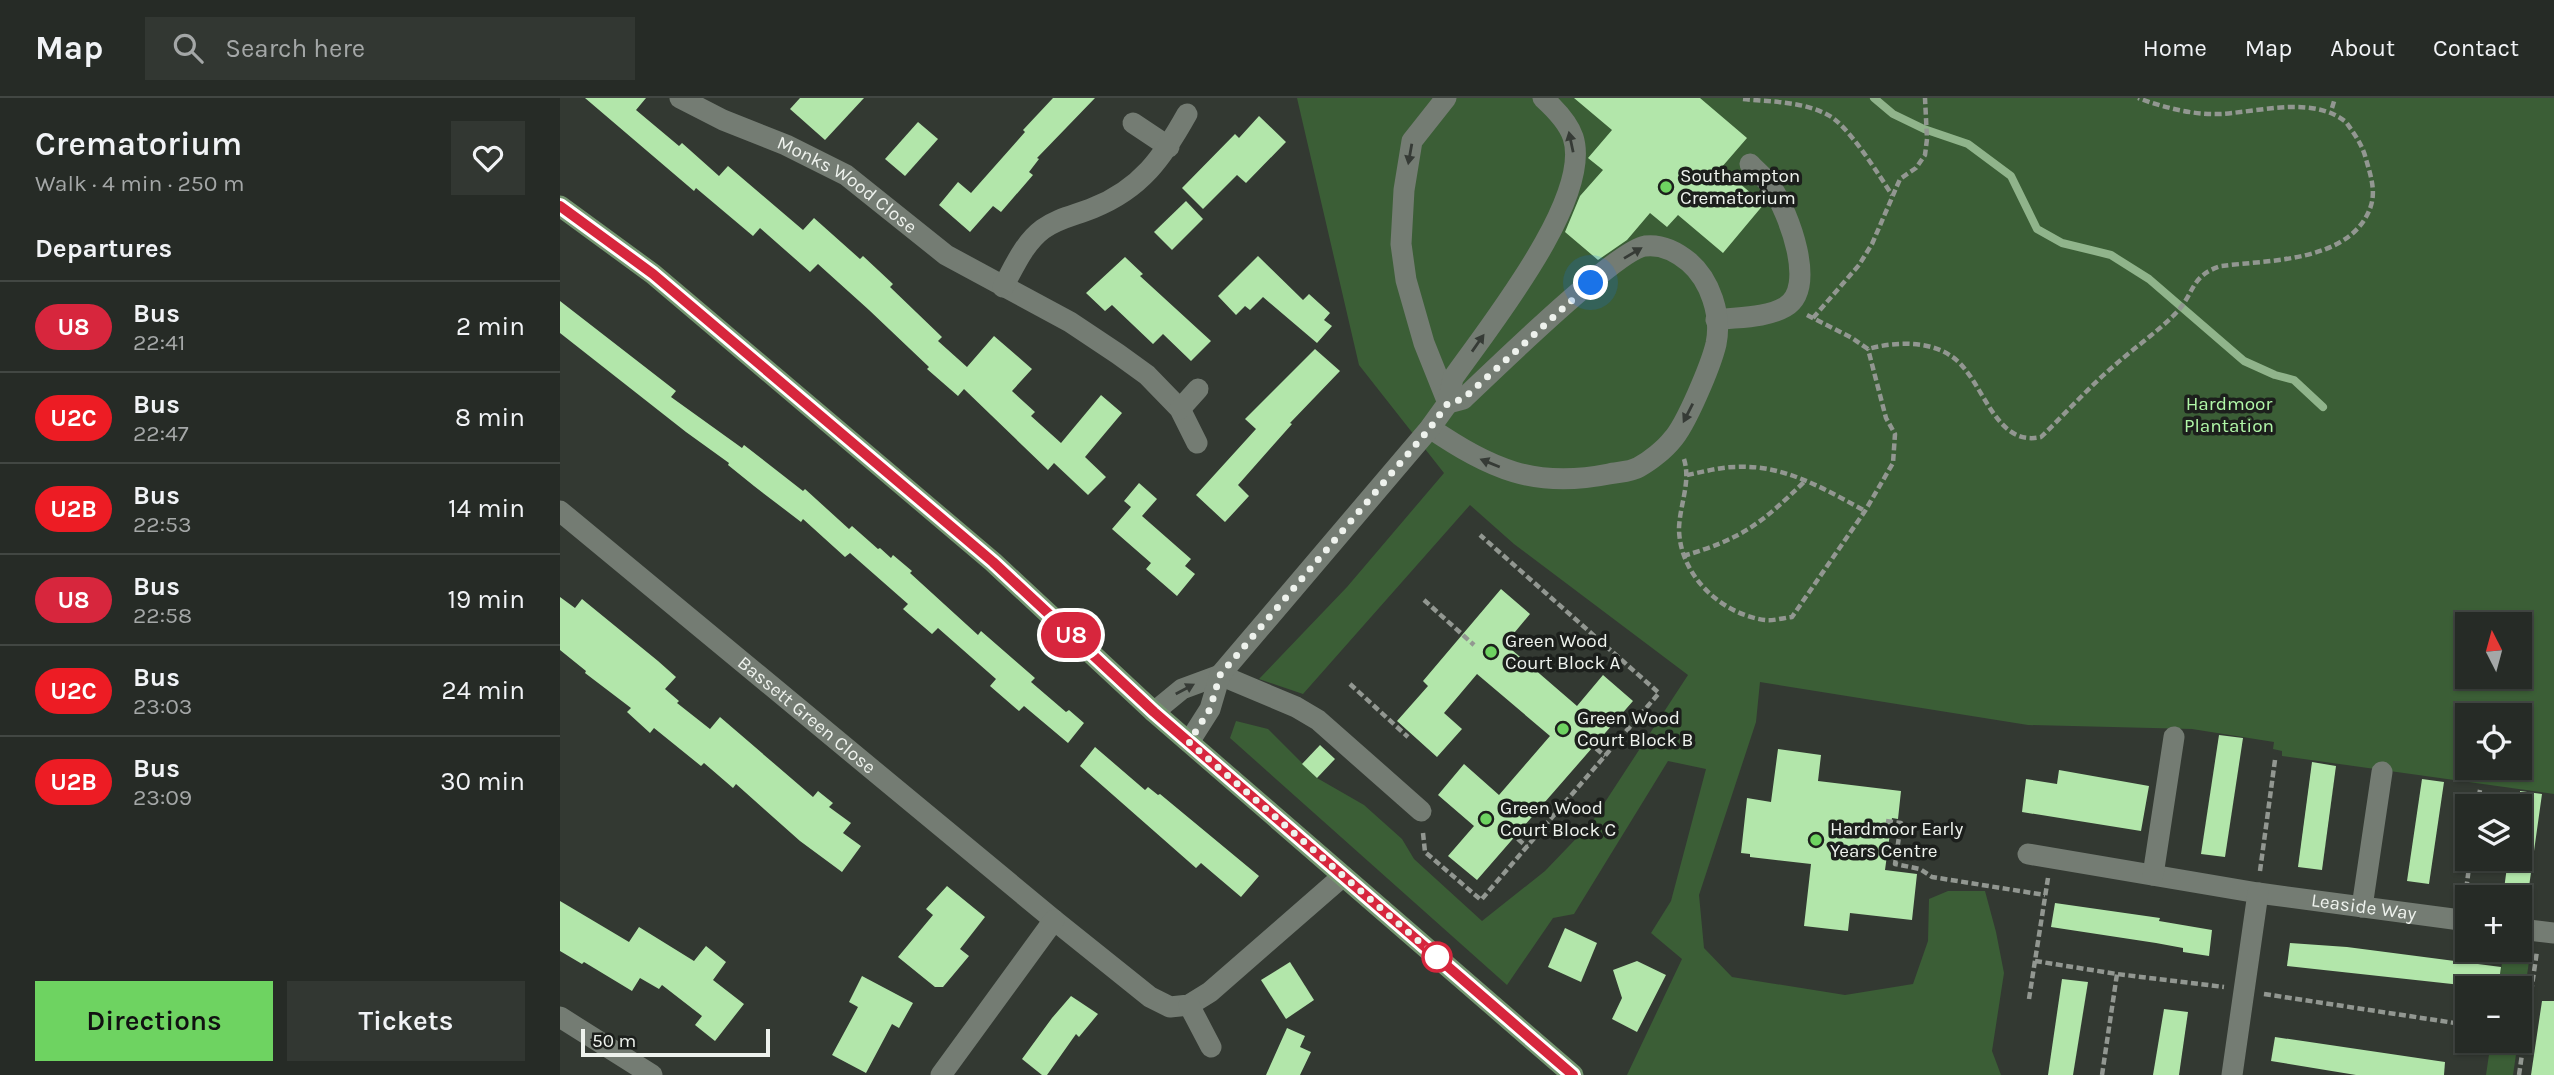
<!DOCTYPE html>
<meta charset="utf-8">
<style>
body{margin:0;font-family:Karla,sans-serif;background:#323732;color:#f1f3f6;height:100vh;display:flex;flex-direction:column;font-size:26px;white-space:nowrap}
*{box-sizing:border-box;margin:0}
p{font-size:23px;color:#a4a7a7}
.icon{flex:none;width:38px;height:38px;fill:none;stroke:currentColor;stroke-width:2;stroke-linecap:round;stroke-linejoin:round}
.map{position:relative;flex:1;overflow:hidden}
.drawer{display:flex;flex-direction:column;background:#262b26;width:560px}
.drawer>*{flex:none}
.badge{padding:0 14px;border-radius:23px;font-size:24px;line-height:46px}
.needle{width:46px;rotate:354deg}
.controls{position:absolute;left:1895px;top:514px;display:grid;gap:14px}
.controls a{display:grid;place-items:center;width:77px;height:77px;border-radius:0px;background:#262b26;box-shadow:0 2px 5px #0004,0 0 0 2px #424743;font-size:35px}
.scale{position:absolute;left:21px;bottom:18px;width:189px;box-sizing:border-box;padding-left:7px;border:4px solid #eef2ed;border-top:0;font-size:19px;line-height:24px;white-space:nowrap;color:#eef2ed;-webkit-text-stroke:5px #1c1f1c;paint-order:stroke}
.you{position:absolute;width:35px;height:35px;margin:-18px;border:5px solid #fff;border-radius:50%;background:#1a73e8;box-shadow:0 0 0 10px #1a73e833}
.map>.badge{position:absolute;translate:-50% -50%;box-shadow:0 0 0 4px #fff}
h2{padding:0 35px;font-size:26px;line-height:63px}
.round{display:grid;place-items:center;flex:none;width:74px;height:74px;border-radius:0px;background:#323732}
.head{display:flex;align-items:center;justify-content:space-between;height:119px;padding:0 35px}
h1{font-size:33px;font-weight:600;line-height:52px}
.cta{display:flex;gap:14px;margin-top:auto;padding:14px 35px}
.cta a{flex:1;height:80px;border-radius:0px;background:#6ed361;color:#111;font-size:28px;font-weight:600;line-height:80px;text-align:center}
.cta a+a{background:#323732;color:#f1f3f6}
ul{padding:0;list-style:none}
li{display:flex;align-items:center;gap:21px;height:91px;padding:0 35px;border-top:2px solid #424743}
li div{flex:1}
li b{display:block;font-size:26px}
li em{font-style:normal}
li .badge{min-width:77px;font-weight:700;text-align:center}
header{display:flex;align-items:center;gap:42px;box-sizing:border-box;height:98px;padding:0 35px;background:#262b26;border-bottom:2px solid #424743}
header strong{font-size:33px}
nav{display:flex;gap:38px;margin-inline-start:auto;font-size:24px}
.search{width:490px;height:63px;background:#323732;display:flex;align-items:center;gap:18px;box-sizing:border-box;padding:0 24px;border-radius:0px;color:#a4a7a7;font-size:26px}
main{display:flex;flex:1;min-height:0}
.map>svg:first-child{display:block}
</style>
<header>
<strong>Map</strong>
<div class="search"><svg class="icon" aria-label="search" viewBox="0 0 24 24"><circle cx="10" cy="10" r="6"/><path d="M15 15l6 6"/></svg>Search here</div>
<nav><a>Home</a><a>Map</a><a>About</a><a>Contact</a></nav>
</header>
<main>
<section class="drawer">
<div class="head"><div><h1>Crematorium</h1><p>Walk · 4 min · 250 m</p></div><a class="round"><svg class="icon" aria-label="heart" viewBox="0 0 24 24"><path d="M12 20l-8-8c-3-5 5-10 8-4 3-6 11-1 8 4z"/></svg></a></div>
<h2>Departures</h2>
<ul>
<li><span class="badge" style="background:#d7263d;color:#fff">U8</span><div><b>Bus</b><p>22:41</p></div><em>2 min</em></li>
<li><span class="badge" style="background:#ed1c24;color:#fff">U2C</span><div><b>Bus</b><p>22:47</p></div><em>8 min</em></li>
<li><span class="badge" style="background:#ed1c24;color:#fff">U2B</span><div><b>Bus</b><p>22:53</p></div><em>14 min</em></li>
<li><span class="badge" style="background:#d7263d;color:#fff">U8</span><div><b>Bus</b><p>22:58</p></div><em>19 min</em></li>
<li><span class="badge" style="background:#ed1c24;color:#fff">U2C</span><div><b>Bus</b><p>23:03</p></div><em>24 min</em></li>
<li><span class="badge" style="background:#ed1c24;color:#fff">U2B</span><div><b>Bus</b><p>23:09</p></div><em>30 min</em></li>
</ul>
<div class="cta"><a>Directions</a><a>Tickets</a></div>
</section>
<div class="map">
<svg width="1994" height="977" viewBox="0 0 1994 977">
<rect width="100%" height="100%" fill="#333932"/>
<!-- green -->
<g fill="#3b5e36" fill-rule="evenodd">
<path d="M737,0H1994V696L1722,658V653L1713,651L1714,644L1632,631L1468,627L1200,584L1196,624L1139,797L1144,850L1172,879L1285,897L1353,886L1368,843L1369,801L1388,793H1425L1436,834L1444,875L1432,953L1441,977H1067L1122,861L1091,835L1111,803L1146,671L1108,663L1014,816L993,820L947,887L670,640L676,623L708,631L757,680L804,707L842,741L854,761L922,823L985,773L1032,724L1128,577L954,446L910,407L743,596L699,581L787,489L884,375L799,267ZM1908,527H1960V579H1908ZM1908,618H1960V670H1908Z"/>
<polygon points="1944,852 1957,852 1970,856 1960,928 1960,891 1938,891"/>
<polygon points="1931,943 1958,943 1953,977 1926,977"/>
</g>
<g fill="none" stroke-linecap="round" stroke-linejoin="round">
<!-- stream -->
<polyline stroke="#90b48b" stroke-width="8" points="1314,0 1333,16 1364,31 1408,46 1451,78 1477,131 1502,145 1551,157 1589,181 1684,263 1715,277 1734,282 1763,309"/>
</g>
<!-- building -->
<g fill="#b2e6aa">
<polygon points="25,0 86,0 76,12 119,48 122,45 159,78 168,68 243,132 254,120 300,161 303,158 333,186 330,189 382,239 378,243 407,269 434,238 472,271 452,293 475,314 471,318 501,345 541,297 562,315 525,359 546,379 528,397 494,365 488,372 404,291 398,298 367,271 369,269 309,212 258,166 250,174 200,130 193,138 136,90 134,93"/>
<polygon points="240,0 304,0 265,42 230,11"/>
<polygon points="493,0 535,0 477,60 479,61 469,74 473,77 441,114 433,108 410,134 379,107 398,84 411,95 465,34 463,32"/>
<polygon points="1014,0 1140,0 1187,40 1161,70 1204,106 1163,155 1118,117 1107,129 1090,115 1067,142 1038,162 1005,134 1020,98 1043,72 1028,60 1052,32"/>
<polygon points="699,18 726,44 686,85 677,77 643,111 622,90 675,36 679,40"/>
<polygon points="358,24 378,41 345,78 325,61"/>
<polygon points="626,103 643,121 612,152 594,134"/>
<polygon points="698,158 743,202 749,196 770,215 764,222 772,228 757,245 703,199 690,212 685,208 676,217 658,198"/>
<polygon points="565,159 583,176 580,178 651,243 631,263 603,236 593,246 552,207 545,213 526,195"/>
<polygon points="0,203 116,293 111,299 182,350 184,347 243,393 245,391 289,431 292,428 318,451 320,450 331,460 333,457 352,473 350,475 418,537 421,533 475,580 471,584 506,614 509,612 524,625 508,645 464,608 459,613 430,588 436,581 378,530 372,536 343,511 348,506 290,455 285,459 243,421 241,424 194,388 168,367 169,365 126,334 0,235"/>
<polygon points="755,251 780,273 730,325 732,326 678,387 689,398 665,424 636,397 696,331 685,321"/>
<polygon points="579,385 597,401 582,418 631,461 625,468 635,476 617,498 586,471 591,465 552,431 571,409 564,403"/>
<polygon points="941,491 970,516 945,546 1017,608 1043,577 1073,603 917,782 888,758 914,728 878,697 904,666 939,697 990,638 917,576 884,615 902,631 877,659 837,623 868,588 863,583"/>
<polygon points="0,499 15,510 22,501 98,563 116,579 105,591 119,603 117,605 150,631 160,619 253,699 258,693 273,705 269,709 291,725 283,735 301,748 282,774 240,743 176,686 173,690 144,665 141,668 94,630 90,635 67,614 71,610 25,575 26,573 0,552"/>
<polygon points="1659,637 1683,640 1665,759 1641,756"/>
<polygon points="760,647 775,661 757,680 742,666"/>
<polygon points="535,649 585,692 588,689 598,697 600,696 699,778 681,799 641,765 636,770 520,668"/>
<polygon points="1218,651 1261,657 1258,683 1341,693 1338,721 1332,720 1325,772 1357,776 1352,822 1290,815 1288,833 1244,828 1251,766 1190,759 1190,756 1181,755 1187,700 1211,704"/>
<polygon points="1752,664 1776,668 1762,772 1738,769"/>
<polygon points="1499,672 1589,688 1581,733 1462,714 1466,681 1497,686"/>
<polygon points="1862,681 1884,684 1869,786 1847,783"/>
<polygon points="1960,693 1982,696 1967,803 1960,800 1943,799 1948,761 1960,761"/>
<polygon points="387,788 425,819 400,851 409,858 383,889 375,889 338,859 373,817 366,811"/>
<polygon points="0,803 69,844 79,829 134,863 146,848 166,864 153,882 184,906 155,943 135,927 142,918 102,887 99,891 80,880 72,893 24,864 22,866 0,853"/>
<polygon points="1495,805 1600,820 1599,823 1652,832 1649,858 1623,854 1623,850 1596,845 1491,829"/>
<polygon points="1005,830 1037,845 1021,884 988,869"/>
<polygon points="1730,845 1787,849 1941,869 1938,891 1727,868"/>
<polygon points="1077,863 1106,877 1077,934 1052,921 1062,900 1053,872"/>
<polygon points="730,864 754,902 726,921 701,882"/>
<polygon points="302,878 353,905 339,930 332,926 306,975 272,957 298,909 289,904"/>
<polygon points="1502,881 1528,884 1513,977 1488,977"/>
<polygon points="511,898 538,916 519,939 516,936 487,977 482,977 462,961 492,920"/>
<polygon points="1982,903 1994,903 1994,977 1971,977"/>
<polygon points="1604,911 1628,914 1619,977 1593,977"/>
<polygon points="727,930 745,938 740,949 751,954 740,977 706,977"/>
<polygon points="1715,939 1885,964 1884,977 1796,977 1711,963"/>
</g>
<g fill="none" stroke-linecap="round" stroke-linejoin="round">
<!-- path -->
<g stroke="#929791" stroke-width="4.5" stroke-dasharray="7 3.5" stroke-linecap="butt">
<path d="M1183,1C1211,4 1242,3 1268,17C1288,27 1319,77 1332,97"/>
<polyline points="1772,10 1775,0"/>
<path d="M1247,217L1292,240L1308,251C1333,244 1368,242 1391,258C1423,278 1433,350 1481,339C1506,315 1529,289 1555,267C1574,250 1596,235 1614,217C1635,197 1629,178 1661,168C1709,162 1787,164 1809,113C1817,95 1811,79 1806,61C1802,46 1795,37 1786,24C1756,0 1711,11 1672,15C1640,19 1608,11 1578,0"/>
<polyline points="1253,220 1299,167 1312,146 1340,81 1356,70 1365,57 1367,41 1365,0"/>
<path d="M1124,361C1131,384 1120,406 1119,430C1119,476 1160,516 1205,522C1213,523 1223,520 1232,519L1305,413L1333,365L1335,336L1326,320L1308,251"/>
<path d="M1127,377C1143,374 1160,369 1176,369C1223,366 1265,391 1305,413"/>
<path d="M1123,458C1182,441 1202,425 1245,383"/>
<polyline points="864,502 914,547"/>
<polyline points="790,586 848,639"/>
<polyline points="1020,637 1045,658"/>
<polyline points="1917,709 1920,692"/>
<polyline points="1326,723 1341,725 1335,766 1360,771 1372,779 1485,797"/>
<polyline points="942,727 967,749"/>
<polyline points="863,735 865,754 921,802 1099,595 920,437"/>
<polyline points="1700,773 1715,662"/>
<polyline points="1905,801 1910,761"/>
<polyline points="1475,863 1557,876 1664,889"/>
<polyline points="1704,896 1908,927"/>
<polyline points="1469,901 1488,780"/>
<polyline points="1542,977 1557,876"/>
<polyline points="1959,977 1977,853"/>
</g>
<!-- minor -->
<g stroke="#747c73" stroke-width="21">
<path id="s1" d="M120,0L163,22L226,47L286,77L386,157L510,224L558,256L587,277L620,311L637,345"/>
<polyline points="886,0 852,43 844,92 841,146 846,182 864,245 888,305"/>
<polyline points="573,25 609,49"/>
<path d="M443,189C454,169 464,145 483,131C498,120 516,117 533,110C581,91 603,59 627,16"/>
<path d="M1156,222C1177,219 1206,220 1225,209C1258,190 1228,114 1212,90C1207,81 1197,74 1190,66"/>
<polyline points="620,311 638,291"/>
<path d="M870,330C931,371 974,391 1049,376C1058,374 1071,374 1079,369C1090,363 1105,351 1112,342C1126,327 1151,267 1156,246C1162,217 1150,182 1129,164C1117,154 1101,146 1085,148C1055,153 933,273 903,301L888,305"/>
<path id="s2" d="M0,413L494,822L590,899L610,909L629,907L650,894L783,778"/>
<polyline points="594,614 622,591 660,577 736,609 758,622 861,713"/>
<path d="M629,644L650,611L660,577L870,330L888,305L893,280C928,230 1033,100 1013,39C1008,24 994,10 983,0"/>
<path id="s3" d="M1468,756L1698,795L1908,823"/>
<polyline points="1593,777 1614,639"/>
<polyline points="1802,809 1822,674"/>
<polyline points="1960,831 1994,835"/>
<polyline points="629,907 651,949"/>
<polyline points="0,919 92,977"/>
<polyline points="381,977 494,822"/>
<polyline points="1672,977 1698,795"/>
</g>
<!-- major -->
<polyline stroke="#759670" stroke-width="21" points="0,108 93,176 433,464 594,614 1013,977"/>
</g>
<!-- one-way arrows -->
<defs><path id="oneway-solid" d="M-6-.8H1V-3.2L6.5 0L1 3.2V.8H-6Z" transform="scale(1.75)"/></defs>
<g fill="#363b36">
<use href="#oneway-solid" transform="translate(1011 44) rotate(-102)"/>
<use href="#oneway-solid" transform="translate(850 56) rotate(100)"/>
<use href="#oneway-solid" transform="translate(1073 155) rotate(-31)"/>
<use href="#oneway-solid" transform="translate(918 245) rotate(-55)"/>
<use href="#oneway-solid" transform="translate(1128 315) rotate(117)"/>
<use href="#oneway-solid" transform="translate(930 365) rotate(-158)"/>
<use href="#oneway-solid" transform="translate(625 591) rotate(-28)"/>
</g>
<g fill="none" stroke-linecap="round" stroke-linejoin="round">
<defs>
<polyline id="line" points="0,108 93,176 433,464 594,614 1013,977"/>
</defs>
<!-- line casing -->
<use href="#line" stroke="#fff" stroke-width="16"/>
<!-- line -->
<use href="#line" stroke="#d7263d" stroke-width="10"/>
<!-- walk -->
<polyline stroke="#eef2ed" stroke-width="7" stroke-dasharray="0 12.6" points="877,859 629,644 650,611 660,577 870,330 888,305 903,301 1031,185"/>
</g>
<!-- markers -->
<g fill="#6ed361" stroke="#1c1f1c" stroke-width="2.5">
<circle cx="1106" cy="89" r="7"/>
<circle cx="931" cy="554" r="7"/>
<circle cx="1003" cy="631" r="7"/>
<circle cx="926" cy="721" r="7"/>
<circle cx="1256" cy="742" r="7"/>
</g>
<circle fill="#fff" stroke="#d7263d" stroke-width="3.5" cx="877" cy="859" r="14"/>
<g text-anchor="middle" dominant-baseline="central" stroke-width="7" stroke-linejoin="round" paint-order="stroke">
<!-- poi labels -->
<g font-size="19" fill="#eef2ed" stroke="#1c1f1c" text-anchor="start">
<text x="1120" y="78">Southampton<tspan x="1120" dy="22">Crematorium</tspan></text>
<text x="945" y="543">Green Wood<tspan x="945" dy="22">Court Block A</tspan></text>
<text x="1017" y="620">Green Wood<tspan x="1017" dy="22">Court Block B</tspan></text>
<text x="940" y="710">Green Wood<tspan x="940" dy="22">Court Block C</tspan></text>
<text x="1270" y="731">Hardmoor Early<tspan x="1270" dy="22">Years Centre</tspan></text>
</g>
<!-- street labels -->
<g font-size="19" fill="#eef2ed" stroke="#1c1f1c">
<text stroke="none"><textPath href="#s1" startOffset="189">Monks Wood Close</textPath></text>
<text stroke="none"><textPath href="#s2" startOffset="320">Bassett Green Close</textPath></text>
<text stroke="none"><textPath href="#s3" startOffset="340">Leaside Way</textPath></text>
</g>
<!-- park labels -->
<g font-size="19" fill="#b1f8a8" stroke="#1c1f1c">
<text x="1669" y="306">Hardmoor<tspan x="1669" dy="22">Plantation</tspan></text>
</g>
</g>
</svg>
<div class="controls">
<a><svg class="needle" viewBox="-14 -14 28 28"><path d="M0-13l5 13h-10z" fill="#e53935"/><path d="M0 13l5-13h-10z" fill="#a4a7a7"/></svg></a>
<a><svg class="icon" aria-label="locate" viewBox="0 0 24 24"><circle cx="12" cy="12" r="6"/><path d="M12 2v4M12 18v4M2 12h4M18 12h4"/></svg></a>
<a><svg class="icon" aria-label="layers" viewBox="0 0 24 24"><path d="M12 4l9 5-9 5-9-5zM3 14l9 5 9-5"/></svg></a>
<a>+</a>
<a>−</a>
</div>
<div class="scale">50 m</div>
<div class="you" style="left:1031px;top:185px"></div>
<b class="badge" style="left:511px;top:537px;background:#d7263d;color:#fff">U8</b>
</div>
</main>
